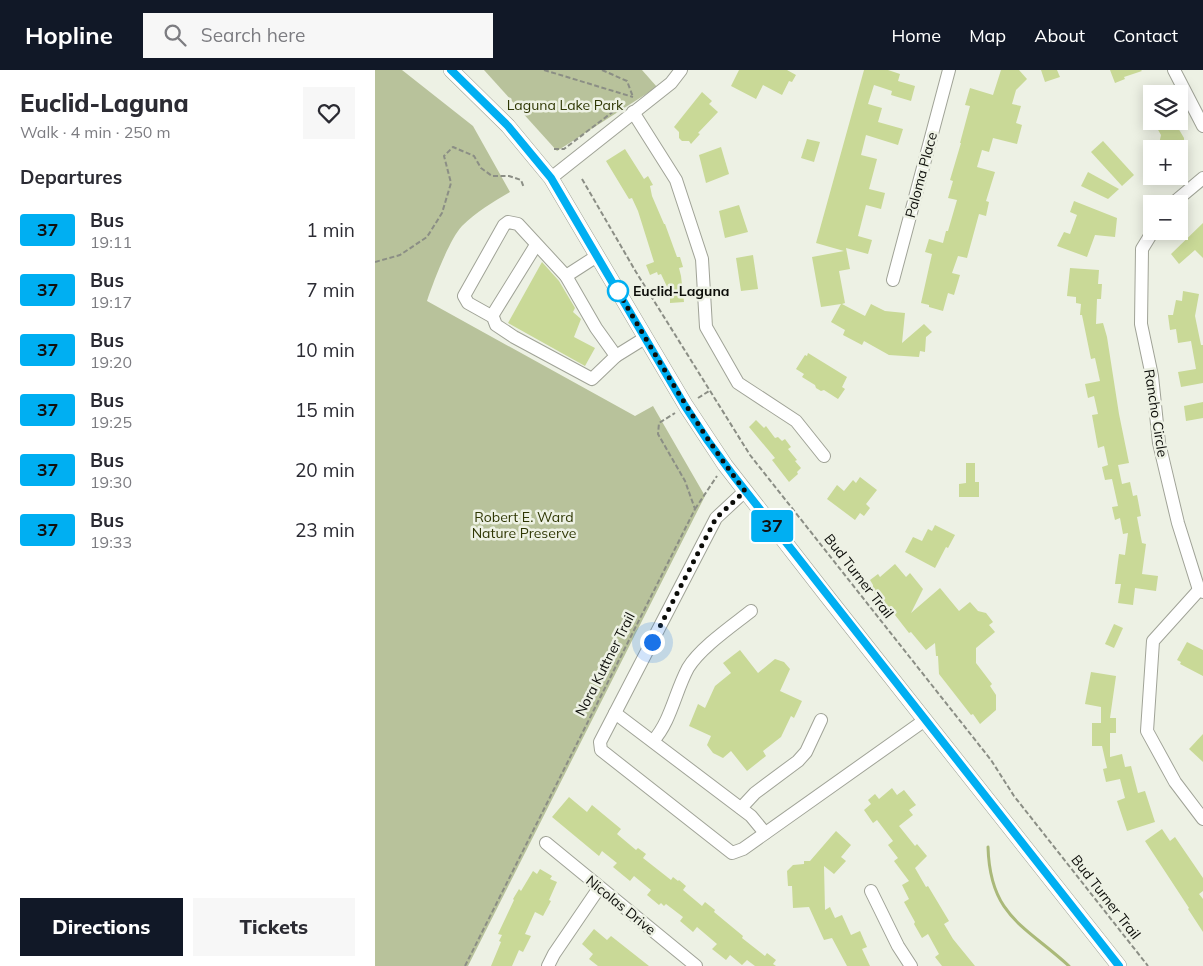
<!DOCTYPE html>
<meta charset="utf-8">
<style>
body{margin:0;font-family:Mulish,sans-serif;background:#f7f7f7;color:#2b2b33;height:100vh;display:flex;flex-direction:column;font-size:19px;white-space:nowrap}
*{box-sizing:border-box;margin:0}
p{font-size:16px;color:#7c7c81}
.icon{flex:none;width:28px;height:28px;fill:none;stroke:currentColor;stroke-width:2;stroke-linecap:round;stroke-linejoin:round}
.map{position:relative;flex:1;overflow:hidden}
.sheet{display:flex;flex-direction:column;background:#fff;width:375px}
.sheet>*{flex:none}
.badge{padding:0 10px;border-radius:4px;font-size:18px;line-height:32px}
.tools{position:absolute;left:768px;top:15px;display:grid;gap:10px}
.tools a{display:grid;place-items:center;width:45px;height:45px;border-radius:0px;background:#fff;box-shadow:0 2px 12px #0003;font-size:25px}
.you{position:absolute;width:25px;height:25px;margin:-12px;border:4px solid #fff;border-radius:50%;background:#1a73e8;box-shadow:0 0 0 8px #1a73e833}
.map>.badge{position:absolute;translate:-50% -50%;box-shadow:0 0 0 2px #fff}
h2{padding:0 20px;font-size:19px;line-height:45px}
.round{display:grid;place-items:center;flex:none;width:52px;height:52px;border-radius:0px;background:#f7f7f7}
.head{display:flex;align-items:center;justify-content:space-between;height:85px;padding:0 20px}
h1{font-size:24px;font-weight:800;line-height:38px}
.button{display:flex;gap:10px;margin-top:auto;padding:10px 20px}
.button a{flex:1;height:58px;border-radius:0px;background:#111827;color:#fff;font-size:20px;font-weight:800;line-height:58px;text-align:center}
.button a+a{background:#f7f7f7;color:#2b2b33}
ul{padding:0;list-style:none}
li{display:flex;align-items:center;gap:15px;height:60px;padding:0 20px}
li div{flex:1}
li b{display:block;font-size:19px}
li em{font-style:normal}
li .badge{min-width:55px;font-weight:700;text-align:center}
header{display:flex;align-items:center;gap:30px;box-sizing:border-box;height:70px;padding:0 25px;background:#111827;color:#fff}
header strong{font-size:24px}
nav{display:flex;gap:28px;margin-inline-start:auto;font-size:18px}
.search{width:350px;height:45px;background:#f7f7f7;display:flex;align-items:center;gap:12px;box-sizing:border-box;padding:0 18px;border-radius:0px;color:#7c7c81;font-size:19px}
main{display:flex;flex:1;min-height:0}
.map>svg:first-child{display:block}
</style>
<header>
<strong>Hopline</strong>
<div class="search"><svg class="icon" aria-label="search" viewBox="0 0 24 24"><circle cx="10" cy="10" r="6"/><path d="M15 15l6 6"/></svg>Search here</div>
<nav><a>Home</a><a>Map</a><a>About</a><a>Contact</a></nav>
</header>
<main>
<section class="sheet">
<div class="head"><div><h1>Euclid-Laguna</h1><p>Walk · 4 min · 250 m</p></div><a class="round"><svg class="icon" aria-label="heart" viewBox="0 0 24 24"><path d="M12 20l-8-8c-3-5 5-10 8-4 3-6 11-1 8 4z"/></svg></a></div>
<h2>Departures</h2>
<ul>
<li><span class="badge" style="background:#00aff2;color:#111">37</span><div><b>Bus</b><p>19:11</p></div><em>1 min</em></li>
<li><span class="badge" style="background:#00aff2;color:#111">37</span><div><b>Bus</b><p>19:17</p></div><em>7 min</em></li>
<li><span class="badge" style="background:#00aff2;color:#111">37</span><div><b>Bus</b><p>19:20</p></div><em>10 min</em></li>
<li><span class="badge" style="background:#00aff2;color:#111">37</span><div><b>Bus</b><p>19:25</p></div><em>15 min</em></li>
<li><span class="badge" style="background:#00aff2;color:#111">37</span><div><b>Bus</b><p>19:30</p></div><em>20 min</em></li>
<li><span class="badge" style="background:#00aff2;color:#111">37</span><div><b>Bus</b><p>19:33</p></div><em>23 min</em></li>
</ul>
<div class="button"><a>Directions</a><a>Tickets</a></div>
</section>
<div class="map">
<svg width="828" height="896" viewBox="0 0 828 896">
<rect width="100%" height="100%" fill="#edf1e4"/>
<!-- green -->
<g fill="#b8c29b">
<path d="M0,0H27L98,56L135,122C118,132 101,142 87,156C74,170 58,213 52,231L260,346L278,336L330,426L93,896H0Z"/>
<polygon points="109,0 267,0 282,17 182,81"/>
</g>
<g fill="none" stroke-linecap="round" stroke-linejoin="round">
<!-- stream -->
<path stroke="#aab979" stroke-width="3" d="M613,777C615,846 649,855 694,896"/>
</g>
<!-- building -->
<g fill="#c9d997">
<polygon points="364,0 412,0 421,5 417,12 414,11 407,25 388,15 381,29 356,16"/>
<polygon points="489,0 513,0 525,4 523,11 540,16 536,31 516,25 517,21 499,15 493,34 507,38 503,52 528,59 523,75 491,65 486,85 502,89 494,119 510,123 506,139 491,135 483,166 497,170 493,184 471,178 475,199 464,201 470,233 467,234 490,246 496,234 510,241 530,243 527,273 549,254 557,262 551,267 550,282 545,281 544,287 514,285 489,271 487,275 468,265 470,260 456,252 466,234 446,237 437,187 469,181 441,173"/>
<polygon points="626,0 644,0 652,9 641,20 637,34 646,36 641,53 647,55 642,74 618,68 614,82 607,80 602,97 620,102 611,131 614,132 611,146 604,144 592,188 583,186 577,203 585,205 579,225 573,223 568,241 554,237 554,235 546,233 557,184 550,182 554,169 568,173 571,161 573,161 582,130 573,128 578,111 575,110 586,73 585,73 595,36 590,35 595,18 618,25"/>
<polygon points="666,0 682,0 685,7 670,12"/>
<polygon points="735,0 766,0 767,1 749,7 750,9 740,13"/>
<polygon points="327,22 337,31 334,34 343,42 323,63 325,64 316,74 314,71 307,71 304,68 304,62 299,57"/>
<polygon points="778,51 799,51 809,68 809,79 783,79 786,65"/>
<polygon points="432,69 445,72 439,92 426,88"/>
<polygon points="728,71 759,105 747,116 716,82"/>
<polygon points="346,77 354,104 331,113 324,85"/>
<polygon points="250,79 269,109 273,106 278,115 275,116 277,126 289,154 290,154 302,187 305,187 308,197 304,198 306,206 309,232 295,233 295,223 286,204 283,205 282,202 275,205 271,195 279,192 263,141 257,128 254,129 231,91"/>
<polygon points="713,102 744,119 733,129 706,116"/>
<polygon points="699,131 742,148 740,167 720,165 712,187 682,176 689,162 695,164 702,145 695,142"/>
<polygon points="364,135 373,162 350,168 344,141"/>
<polygon points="828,153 828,188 820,180 804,194 796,184"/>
<polygon points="378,185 383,219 366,221 361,188"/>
<polygon points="167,192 184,211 200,238 198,242 206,249 199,267 220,278 210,296 133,253"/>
<polygon points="695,198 724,200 723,214 727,214 726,229 722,229 721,254 728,253 732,267 744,344 754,393 743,395 747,414 755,412 758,426 762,425 766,446 762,447 767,473 771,474 767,504 783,506 781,521 760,518 758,535 743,533 746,514 740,514 744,484 750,485 753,463 748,464 745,448 740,450 737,437 743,436 737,409 730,410 727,397 733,395 729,376 723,378 717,345 723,344 719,326 713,328 710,314 725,311 720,288 716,289 707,245 705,245 706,234 701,233 701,227 692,226"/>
<polygon points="808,221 824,224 820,246 826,275 828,275 828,313 806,317 803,302 821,299 816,271 803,273 801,259 795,260 793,245 798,245 801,230 807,231"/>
<polygon points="433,283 472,307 467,317 470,319 463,329 449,320 446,321 441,318 440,315 427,307 429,304 421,299 430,285 432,286"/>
<polygon points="828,332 828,348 811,351 809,336"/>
<polygon points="381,350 389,358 391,356 400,368 403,367 407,371 410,369 416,377 413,379 422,390 420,391 426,398 422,402 423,404 414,412 397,390 400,388 374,357"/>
<polygon points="591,393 600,393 600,412 604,412 604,427 584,427 584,414 591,413"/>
<polygon points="485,407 502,420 491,434 495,438 489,446 485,443 480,450 452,429 462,415 469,421 478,410 481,413"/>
<polygon points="560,455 580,465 573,478 571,477 560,498 530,482 538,467 547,471 553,459 557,461"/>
<polygon points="520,494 531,507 535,503 548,519 536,543 565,518 584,541 595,532 603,541 611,543 618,552 614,555 620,562 601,578 601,593 617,614 615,616 621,625 621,640 605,654 598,644 596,645 564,604 563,586 561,586 560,573 551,580 536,562 534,563 513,536 511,536 498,522 498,515 495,510 503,504 505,507"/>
<polygon points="739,554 748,558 739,578 730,574"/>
<polygon points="812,572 828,580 828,606 805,594 806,592 802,590"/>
<polygon points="365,580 383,603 400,589 409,592 415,599 405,621 427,631 419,648 416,646 406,667 388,681 391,686 372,701 356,681 348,688 338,683 332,675 336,666 314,656 323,634 330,638 340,616 356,603 348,593"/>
<polygon points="716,602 741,606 735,648 741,648 741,663 735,663 735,687 747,684 750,697 756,696 763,723 770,721 780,752 752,761 742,731 750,728 745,709 731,712 728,699 732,698 727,676 717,676 717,653 726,653 726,637 710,634"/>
<polygon points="828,664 828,692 814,679"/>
<polygon points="517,718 522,725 529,720 541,735 534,740 538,745 524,756 540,776 542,774 552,786 540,798 551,817 553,816 574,851 569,854 578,869 600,896 567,896 560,887 564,884 553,864 547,868 539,854 540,852 529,832 534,829 527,815 534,811 519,791 523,788 513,775 518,771 502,750 498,753 489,740 496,734 493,730 500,724 504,729"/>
<polygon points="194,727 212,742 217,735 246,759 242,764 261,780 263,778 271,784 268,788 296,810 298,807 303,811 304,810 311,816 308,820 327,836 330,832 340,840 339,842 368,866 367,868 390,886 392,883 401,890 398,894 401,896 380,896 372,890 367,895 355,885 351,890 337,879 342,874 322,857 318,862 305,851 308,847 291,834 289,836 286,833 284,835 272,825 276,820 259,806 255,811 238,797 242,793 227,781 224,786 177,747"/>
<polygon points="787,759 795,771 800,767 828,808 828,821 824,824 828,829 828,862 813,839 814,838 770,771"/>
<polygon points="461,761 476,775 466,787 471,791 459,804 449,796 450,840 455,837 460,848 467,845 476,865 485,861 492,877 487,879 495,896 472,896 457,868 449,870 434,837 418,838 417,816 413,816 412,801 418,795 429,794 429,791 435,791"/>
<polygon points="165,799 177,806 175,809 182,812 174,830 176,831 168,846 160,842 150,864 156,866 148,882 144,880 137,896 116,896 126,872 124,871 127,865 123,864 139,830 138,829 144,819 146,821 158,801 162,804"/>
<polygon points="219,859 232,870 236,866 274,896 223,896 214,889 218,884 207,874"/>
</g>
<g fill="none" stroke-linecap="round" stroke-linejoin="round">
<defs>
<g id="minor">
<polyline points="799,0 828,56"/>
<polyline points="258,42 301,110 327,189 331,257 363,313 421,351 449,386"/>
<polyline points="176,108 296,13 306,0"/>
<polyline points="797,134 828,108"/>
<polygon points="133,152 143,154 191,206 221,258 241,286 217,309 139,267 121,255 118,247 93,233 89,226 129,155"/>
<polyline points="778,161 767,179 766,254 777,306 784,373 803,453 824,520 828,522"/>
<polyline points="191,206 222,186"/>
<polyline points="518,210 574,0"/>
<polyline points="117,246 161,175"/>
<polyline points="241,286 270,268"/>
<polyline points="370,421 341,448 225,672 226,680 357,783 368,779 550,650"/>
<polyline points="824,520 778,571 772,661 800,712 828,749"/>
<polyline points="240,643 376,746 390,763"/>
<path d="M278,671C296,651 300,622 313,598C325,578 357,556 376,541"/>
<polyline points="366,738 380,723 423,691 431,682 446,650"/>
<polyline points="171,773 321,896"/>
<polyline points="496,821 523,876 536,896"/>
<polyline points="173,896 179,884 224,818"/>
</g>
<polyline id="major" points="76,0 133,56 176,108 311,336 350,395 455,530 744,896"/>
</defs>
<!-- minor casing -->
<use href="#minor" stroke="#a0a397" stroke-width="14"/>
<!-- major casing -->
<use href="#major" stroke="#a0a397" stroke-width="16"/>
<!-- path -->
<g stroke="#8b8e85" stroke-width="2" stroke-dasharray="5 2.5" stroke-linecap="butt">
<polyline points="169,0 258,27"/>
<polyline points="227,0 252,11 258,27"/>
<polyline points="179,79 189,79 248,34"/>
<polyline points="207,109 261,202 375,385 616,690 639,726 773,896"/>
<polyline points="0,192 25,185 52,167 67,143 76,113 69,86 78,77 99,86 106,98 117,106 134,106 146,110 149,118"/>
<polyline points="323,328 334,321"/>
<polyline points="320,439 342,406"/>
<polyline points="90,896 320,439 310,411 283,364 284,353 300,343"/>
</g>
<!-- minor -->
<use href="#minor" stroke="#fff" stroke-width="12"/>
<!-- major -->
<use href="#major" stroke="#fff" stroke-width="15"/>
</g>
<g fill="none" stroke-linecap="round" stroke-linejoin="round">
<defs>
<polyline id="line" points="76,0 133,56 176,108 310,336 333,371 358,405 744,896"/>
</defs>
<!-- line casing -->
<use href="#line" stroke="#fff" stroke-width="11"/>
<!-- line -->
<use href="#line" stroke="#00aff2" stroke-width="8"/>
<!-- walk -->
<path stroke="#0c0d09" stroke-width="5" stroke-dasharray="0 9" d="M243,221L241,218C282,287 321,357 370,421L341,448L277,572"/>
</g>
<!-- markers -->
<circle fill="#fff" stroke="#00aff2" stroke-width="2.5" cx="243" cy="221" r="10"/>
<g text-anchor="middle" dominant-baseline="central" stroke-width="5" stroke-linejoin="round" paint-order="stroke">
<!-- park labels -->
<g font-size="14" fill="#2f3704" stroke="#edf1e4">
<text x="190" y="35">Laguna Lake Park</text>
<text x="149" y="447">Robert E. Ward<tspan x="149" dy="16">Nature Preserve</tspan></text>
</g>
<!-- street labels -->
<g font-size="14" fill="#0c0d09" stroke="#edf1e4">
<text transform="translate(546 105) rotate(-75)">Paloma Place</text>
<text transform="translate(781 343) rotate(81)">Rancho Circle</text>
<text transform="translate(484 506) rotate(52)">Bud Turner Trail</text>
<text transform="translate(230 594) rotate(-63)">Nora Kuttner Trail</text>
<text transform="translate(731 827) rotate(52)">Bud Turner Trail</text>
<text transform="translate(246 835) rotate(39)">Nicolas Drive</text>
</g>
<!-- stop labels -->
<g font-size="14" font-weight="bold" fill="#0c0d09" stroke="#edf1e4" text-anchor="start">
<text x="258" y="221">Euclid-Laguna</text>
</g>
</g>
</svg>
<div class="tools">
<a><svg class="icon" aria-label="layers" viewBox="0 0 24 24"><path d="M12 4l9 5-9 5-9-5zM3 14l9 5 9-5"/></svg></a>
<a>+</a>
<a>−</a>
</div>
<div class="you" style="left:277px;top:572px"></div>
<b class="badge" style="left:397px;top:456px;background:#00aff2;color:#111">37</b>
</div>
</main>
